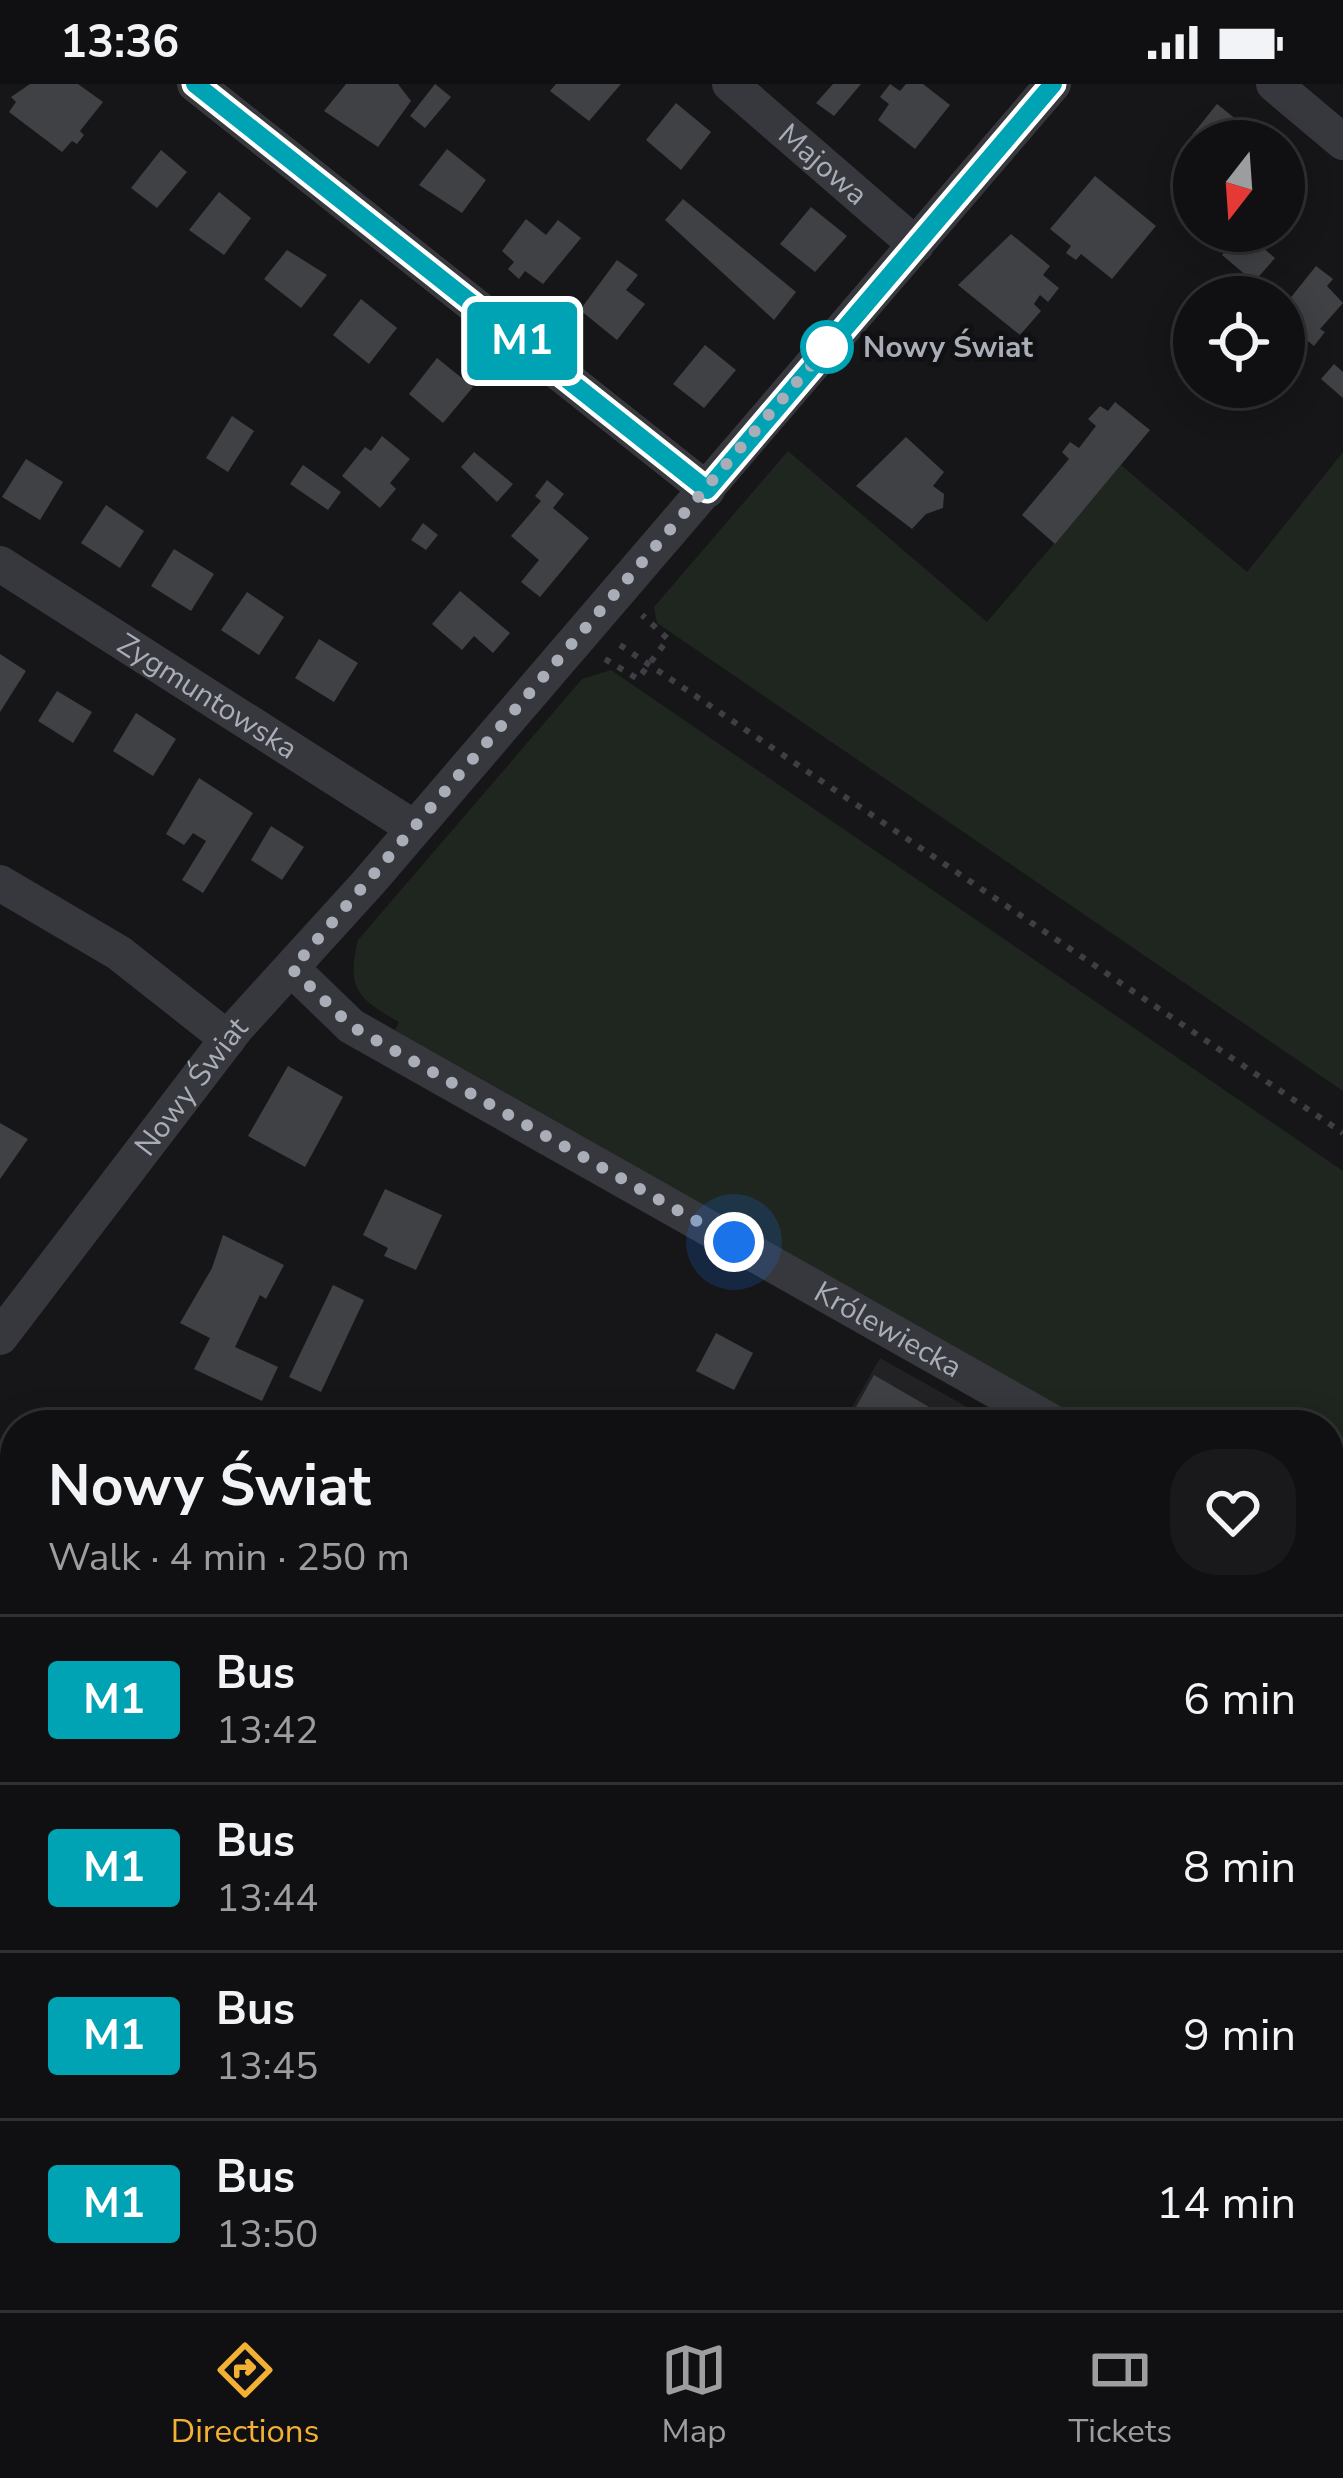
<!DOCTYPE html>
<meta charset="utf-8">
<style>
body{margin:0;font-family:"Nunito Sans",sans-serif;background:#19191b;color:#f1f3f6;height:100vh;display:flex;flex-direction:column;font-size:45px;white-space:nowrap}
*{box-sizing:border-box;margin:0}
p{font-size:39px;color:#9c9d9f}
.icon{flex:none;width:66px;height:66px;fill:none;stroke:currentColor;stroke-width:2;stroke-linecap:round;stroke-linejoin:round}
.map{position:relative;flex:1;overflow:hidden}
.panel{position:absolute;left:0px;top:1326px;width:1344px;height:900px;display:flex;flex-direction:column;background:#101012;border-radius:48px 48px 0 0;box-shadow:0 6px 30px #0003,0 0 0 3px #303032}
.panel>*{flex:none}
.badge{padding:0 24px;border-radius:9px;font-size:42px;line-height:78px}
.needle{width:78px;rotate:197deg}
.buttons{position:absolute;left:1173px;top:36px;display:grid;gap:24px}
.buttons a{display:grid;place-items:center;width:132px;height:132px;border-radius:50%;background:#101012;box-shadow:0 6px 30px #0003,0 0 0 3px #303032;font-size:60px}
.you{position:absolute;width:60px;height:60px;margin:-30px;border:9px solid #fff;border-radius:50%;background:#1a73e8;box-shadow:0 0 0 18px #1a73e833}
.map>.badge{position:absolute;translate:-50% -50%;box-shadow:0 0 0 6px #fff}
.round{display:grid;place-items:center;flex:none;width:126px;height:126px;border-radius:48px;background:#19191b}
.summary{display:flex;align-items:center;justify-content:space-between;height:204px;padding:0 48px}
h1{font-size:57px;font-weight:700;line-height:90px}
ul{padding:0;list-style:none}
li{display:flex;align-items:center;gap:36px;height:168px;padding:0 48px;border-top:3px solid #303032}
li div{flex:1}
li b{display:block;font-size:45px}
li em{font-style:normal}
li .badge{min-width:132px;font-weight:700;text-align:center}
.status{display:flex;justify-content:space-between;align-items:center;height:84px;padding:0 60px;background:#101012;direction:ltr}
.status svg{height:33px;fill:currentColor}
.tabs{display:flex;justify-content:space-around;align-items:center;height:168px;border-top:3px solid #303032;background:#101012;font-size:33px;color:#9c9d9f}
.tabs a{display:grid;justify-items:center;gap:6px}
.tabs .on{color:#f2b134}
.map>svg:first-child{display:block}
</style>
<div class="status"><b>13:36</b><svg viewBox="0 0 49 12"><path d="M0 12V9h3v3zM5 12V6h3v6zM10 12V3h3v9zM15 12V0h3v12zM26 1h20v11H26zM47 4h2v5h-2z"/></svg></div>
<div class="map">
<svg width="1343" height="2226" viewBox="0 0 1343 2226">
<rect width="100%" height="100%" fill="#161618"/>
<!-- built -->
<g fill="#222225">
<polygon points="880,1274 999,1341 842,1341"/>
<polygon points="1329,1529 1343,1537 1343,1946 1329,1938"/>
</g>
<!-- green -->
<g fill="#1e261f">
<polygon points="788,367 987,538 1121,381 1247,488 1343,368 1343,1007 657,539 654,523"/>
<path d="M611,586L1343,1087V1483L1329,1475V1341H1092L395,946L399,938C358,914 346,906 358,856L582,595Z"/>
<polygon points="0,1961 15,1969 15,2211 415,2211 407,2226 0,2226"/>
<polygon points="611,2211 663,2211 690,2226 604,2226"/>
</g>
<!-- building -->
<g fill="#404145">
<polygon points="30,0 78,0 103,18 80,47 84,51 77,60 72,57 62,68 9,28 16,18 11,13"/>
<polygon points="346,0 398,0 411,17 378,63 324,27"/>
<polygon points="435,0 451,13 425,44 410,32"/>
<polygon points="556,0 621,0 589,37 550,7"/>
<polygon points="833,0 861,0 834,32 816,19"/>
<polygon points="890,0 900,7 906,0 923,0 950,21 915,65 878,36 889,20 880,13"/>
<polygon points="676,19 711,48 681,86 646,56"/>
<polygon points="1217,20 1251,47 1243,57 1194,57 1194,78 1180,66"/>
<polygon points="447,65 486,96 462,129 419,101"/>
<polygon points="161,66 187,88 157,124 131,104"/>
<polygon points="1095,92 1156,142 1112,195 1081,170 1076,176 1066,169 1071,162 1050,145"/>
<polygon points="219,108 251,134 224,171 189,146"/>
<polygon points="683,115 796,208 774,236 665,136"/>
<polygon points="811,123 847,152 815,188 780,160"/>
<polygon points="526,135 546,151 558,136 581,154 543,200 525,187 519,195 508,185 514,178 502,167"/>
<polygon points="1243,147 1275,174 1254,198 1222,171"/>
<polygon points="1011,150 1050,182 1043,191 1059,204 1048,218 1040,211 1034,220 1041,227 1020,251 958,201"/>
<polygon points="287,166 327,191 301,224 264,195"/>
<polygon points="617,176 638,191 626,206 645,220 617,256 580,226"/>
<polygon points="1316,182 1333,195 1327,202 1343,219 1320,245 1325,248 1314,262 1286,239 1284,222"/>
<polygon points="361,215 397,244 369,280 333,251"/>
<polygon points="705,261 736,286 704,324 673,300"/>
<polygon points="437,274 473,303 443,339 409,310"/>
<polygon points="1334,280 1343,288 1343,314 1321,295"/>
<polygon points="1115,318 1150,346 1055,460 1022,431 1069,375 1062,368 1070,358 1079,364 1096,342 1088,335 1100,322 1108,327"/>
<polygon points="232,332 254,347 228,388 206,374"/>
<polygon points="382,352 410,375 390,399 396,405 380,424 342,392 365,363 371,367"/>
<polygon points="906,353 944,388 933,402 944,410 943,424 926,430 912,445 856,402"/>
<polygon points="474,368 513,400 497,418 461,383"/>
<polygon points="26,375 63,398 40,436 2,413"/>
<polygon points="303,381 341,408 328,426 290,400"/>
<polygon points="547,396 564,410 553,424 589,454 540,513 521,498 539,476 511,452 541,417 535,412"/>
<polygon points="106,421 144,447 120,484 81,459"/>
<polygon points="423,439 438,451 426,466 411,456"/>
<polygon points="174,465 214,490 191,527 151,502"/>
<polygon points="460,507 510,549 493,569 474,552 462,566 432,540"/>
<polygon points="247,508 284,533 259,571 221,546"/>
<polygon points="319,555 358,579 334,618 295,594"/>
<polygon points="0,570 26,587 0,628"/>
<polygon points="57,607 92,628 73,659 38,637"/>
<polygon points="136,629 176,655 153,692 113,667"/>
<polygon points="199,694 253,729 203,809 182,796 206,757 193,749 184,761 166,750"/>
<polygon points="271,742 304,763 282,796 251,776"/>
<polygon points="288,982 343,1013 305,1083 248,1052"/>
<polygon points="0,1039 28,1055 0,1095"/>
<polygon points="385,1105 442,1131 416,1186 384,1172 388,1164 363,1151"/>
<polygon points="223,1151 284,1181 266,1215 260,1211 235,1263 278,1283 262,1317 194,1285 210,1254 180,1239 212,1184"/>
<polygon points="333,1201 364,1216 321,1308 289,1293"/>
<polygon points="716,1249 753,1269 734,1306 696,1287"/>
<polygon points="874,1291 960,1341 846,1341"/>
<polygon points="11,1536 15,1538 15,1572 0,1563 0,1551"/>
</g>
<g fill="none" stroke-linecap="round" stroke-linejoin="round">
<!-- path -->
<g stroke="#3d3f44" stroke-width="6" stroke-dasharray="6 9" stroke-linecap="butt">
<polyline points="620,561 1343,1049"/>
<polyline points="605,575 638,595 668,555 642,531"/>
</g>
<!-- minor -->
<g stroke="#37383d" stroke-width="36">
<polyline points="195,0 707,406"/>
<path id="s1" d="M730,0L916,161"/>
<polyline points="1274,0 1343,58"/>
<path id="s2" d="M0,480L414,744"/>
<polyline points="0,799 119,869 228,955"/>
<path id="s3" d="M292,885L351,942L1057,1341"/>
<path id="s4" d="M0,1253L236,944L368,799L1053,0"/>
<polyline points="1329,1495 1343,1503"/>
</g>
</g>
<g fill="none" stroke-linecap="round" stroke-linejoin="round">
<defs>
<polyline id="line" points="195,0 707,406 1053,0"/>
</defs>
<!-- line casing -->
<use href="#line" stroke="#fff" stroke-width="27"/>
<!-- line -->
<use href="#line" stroke="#00a3b4" stroke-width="18"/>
<!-- walk -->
<polyline stroke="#a8adb8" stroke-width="12" stroke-dasharray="0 21.6" points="734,1158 351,942 292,885 827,263"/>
</g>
<!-- markers -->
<circle fill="#fff" stroke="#00a3b4" stroke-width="6" cx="827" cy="263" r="24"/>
<g text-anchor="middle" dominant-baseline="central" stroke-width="10" stroke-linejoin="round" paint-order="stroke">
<!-- street labels -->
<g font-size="30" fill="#a8adb8" stroke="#111113">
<text stroke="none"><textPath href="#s1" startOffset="123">Majowa</textPath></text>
<text stroke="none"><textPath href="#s2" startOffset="246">Zygmuntowska</textPath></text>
<text stroke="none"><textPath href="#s4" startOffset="315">Nowy Świat</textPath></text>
<text stroke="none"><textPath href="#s3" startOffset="699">Królewiecka</textPath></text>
</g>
<!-- stop labels -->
<g font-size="30" font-weight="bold" fill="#a8adb8" stroke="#111113" text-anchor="start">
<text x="863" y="263">Nowy Świat</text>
</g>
</g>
</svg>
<div class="buttons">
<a><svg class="needle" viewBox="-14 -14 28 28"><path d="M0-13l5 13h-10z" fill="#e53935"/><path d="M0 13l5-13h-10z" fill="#9c9d9f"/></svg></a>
<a><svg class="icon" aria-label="locate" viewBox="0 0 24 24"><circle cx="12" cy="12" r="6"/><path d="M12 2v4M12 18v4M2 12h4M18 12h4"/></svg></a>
</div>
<div class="you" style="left:734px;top:1158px"></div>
<b class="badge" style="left:522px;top:257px;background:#00a3b4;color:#fff">M1</b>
<section class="panel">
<div class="summary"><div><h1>Nowy Świat</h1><p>Walk · 4 min · 250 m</p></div><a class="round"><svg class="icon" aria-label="heart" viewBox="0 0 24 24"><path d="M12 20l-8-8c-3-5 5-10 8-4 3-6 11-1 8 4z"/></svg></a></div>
<ul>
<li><span class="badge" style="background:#00a3b4;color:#fff">M1</span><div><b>Bus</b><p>13:42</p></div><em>6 min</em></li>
<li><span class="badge" style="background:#00a3b4;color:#fff">M1</span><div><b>Bus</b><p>13:44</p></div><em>8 min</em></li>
<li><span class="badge" style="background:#00a3b4;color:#fff">M1</span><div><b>Bus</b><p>13:45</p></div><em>9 min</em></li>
<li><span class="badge" style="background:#00a3b4;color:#fff">M1</span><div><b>Bus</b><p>13:50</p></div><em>14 min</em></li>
</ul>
</section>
</div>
<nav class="tabs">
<a class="on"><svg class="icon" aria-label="directions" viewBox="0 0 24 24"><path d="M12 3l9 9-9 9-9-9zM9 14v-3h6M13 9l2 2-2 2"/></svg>Directions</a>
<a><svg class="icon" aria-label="map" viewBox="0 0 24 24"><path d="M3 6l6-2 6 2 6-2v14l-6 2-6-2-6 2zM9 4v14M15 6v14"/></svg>Map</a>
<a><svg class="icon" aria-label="tickets" viewBox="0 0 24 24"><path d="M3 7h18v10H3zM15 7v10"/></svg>Tickets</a>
</nav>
